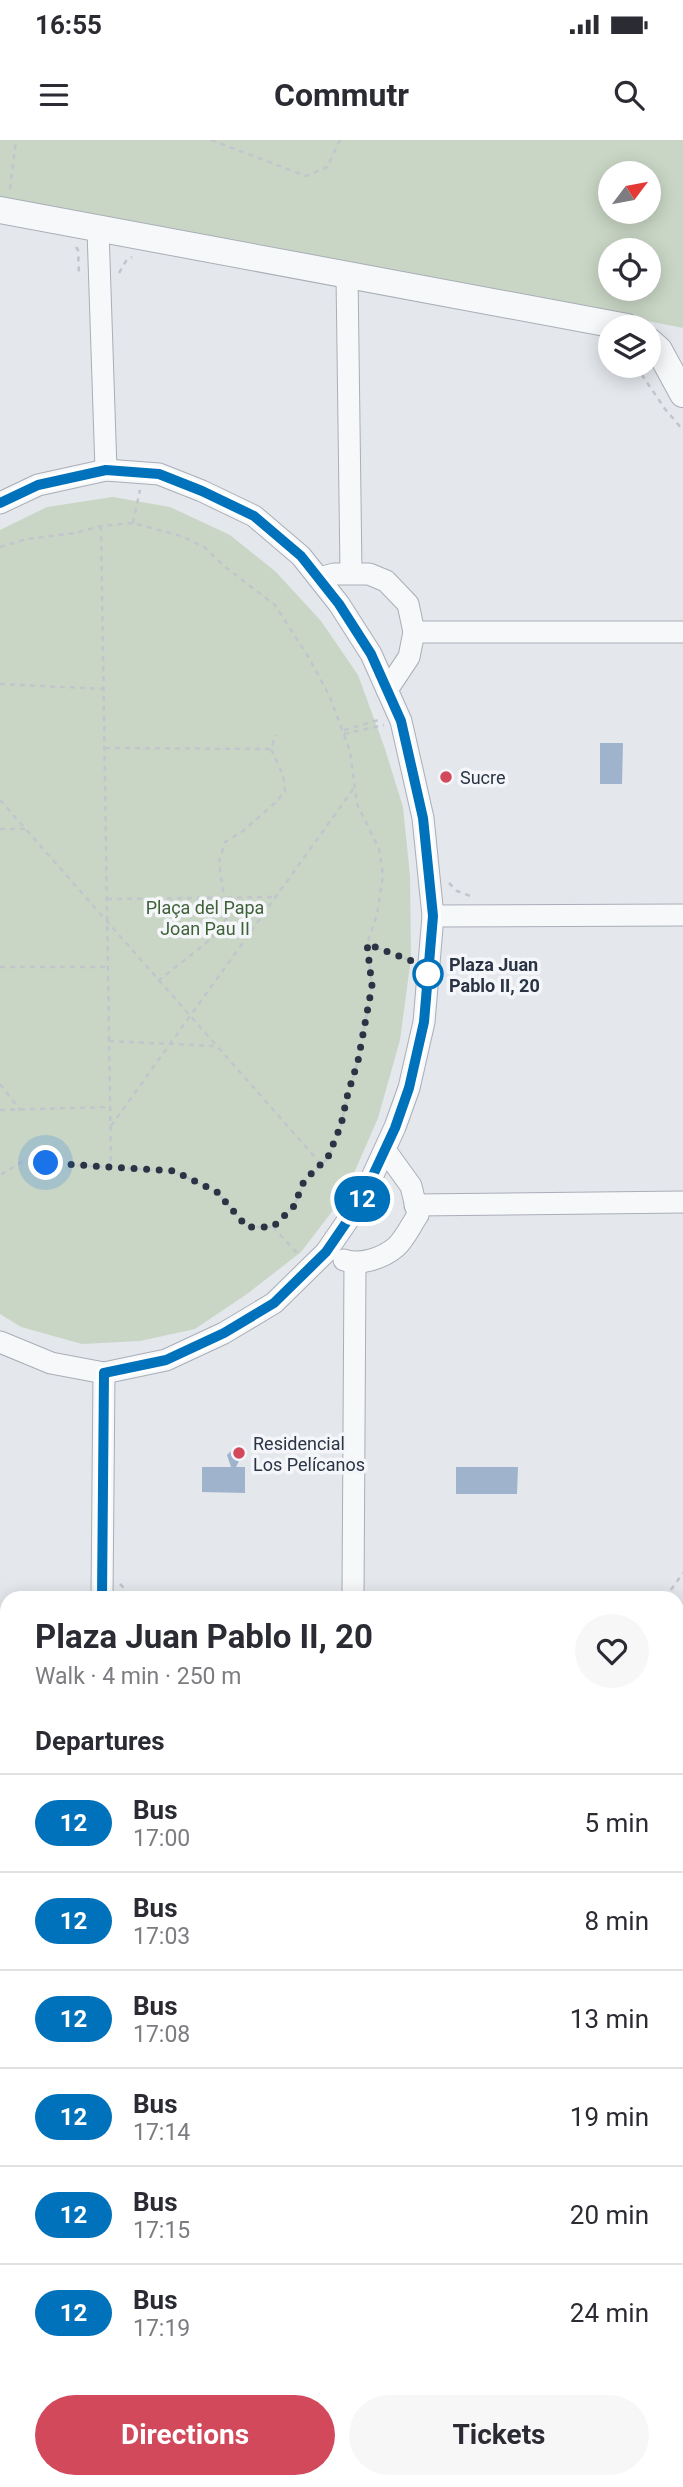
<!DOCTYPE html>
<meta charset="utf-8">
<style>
body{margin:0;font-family:Roboto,sans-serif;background:#f7f7f7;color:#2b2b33;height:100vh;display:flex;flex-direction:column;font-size:26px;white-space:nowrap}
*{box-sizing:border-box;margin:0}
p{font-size:23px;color:#7c7c81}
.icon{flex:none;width:38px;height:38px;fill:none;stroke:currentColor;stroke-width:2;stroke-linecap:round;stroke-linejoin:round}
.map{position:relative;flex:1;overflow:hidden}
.sheet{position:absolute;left:0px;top:1451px;width:684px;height:898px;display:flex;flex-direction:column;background:#fff;border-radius:21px 21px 0 0;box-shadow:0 4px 18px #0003}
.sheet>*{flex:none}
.badge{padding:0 14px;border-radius:23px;font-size:24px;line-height:46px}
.needle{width:46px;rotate:58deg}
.tools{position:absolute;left:598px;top:21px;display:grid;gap:14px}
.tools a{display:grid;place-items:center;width:63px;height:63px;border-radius:50%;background:#fff;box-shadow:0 4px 18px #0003;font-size:35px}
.you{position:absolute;width:35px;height:35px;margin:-18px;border:5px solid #fff;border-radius:50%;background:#1a73e8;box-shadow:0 0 0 10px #1a73e833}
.map>.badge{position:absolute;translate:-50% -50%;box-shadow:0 0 0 4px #fff}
h2{padding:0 35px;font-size:26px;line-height:63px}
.round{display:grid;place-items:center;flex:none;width:74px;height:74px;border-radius:37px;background:#f7f7f7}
.head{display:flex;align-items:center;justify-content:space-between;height:119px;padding:0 35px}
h1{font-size:33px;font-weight:700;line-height:52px}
.action{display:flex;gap:14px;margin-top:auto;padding:14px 35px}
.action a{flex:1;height:80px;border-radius:42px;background:#d1495b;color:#fff;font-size:28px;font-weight:700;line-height:80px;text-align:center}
.action a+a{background:#f7f7f7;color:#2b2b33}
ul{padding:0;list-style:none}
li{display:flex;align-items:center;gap:21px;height:98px;padding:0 35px;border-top:2px solid #e1e1e2}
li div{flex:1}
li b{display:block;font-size:26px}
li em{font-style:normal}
li .badge{min-width:77px;font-weight:700;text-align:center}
.status{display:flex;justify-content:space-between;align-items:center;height:49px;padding:0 35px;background:#fff;direction:ltr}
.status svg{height:19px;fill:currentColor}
header{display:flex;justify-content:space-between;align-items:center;height:91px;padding:0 35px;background:#fff;font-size:32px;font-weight:700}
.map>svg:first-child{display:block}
</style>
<div class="status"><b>16:55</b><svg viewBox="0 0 49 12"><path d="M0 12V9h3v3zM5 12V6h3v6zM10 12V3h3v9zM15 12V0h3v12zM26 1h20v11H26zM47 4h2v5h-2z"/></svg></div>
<header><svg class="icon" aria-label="menu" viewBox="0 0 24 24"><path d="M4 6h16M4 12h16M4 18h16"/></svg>Commutr<svg class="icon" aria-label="search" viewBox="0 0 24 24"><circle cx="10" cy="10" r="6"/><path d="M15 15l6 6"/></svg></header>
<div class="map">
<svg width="683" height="2347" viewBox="0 0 683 2347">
<rect width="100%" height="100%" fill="#e4e7ec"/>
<!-- built -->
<polygon fill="#d2d6de" points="677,1573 683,1579 683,2347 328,2347 323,2342 677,2342"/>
<!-- green -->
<g fill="#c9d6c5" fill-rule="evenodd">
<path d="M0,0H683V188L354,123L0,63ZM611,33H649V72H611ZM611,110H649V149H611Z"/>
<polygon points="113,357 170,367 230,395 276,432 321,481 358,535 384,606 403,667 410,736 411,818 400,900 378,978 344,1056 301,1112 247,1154 195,1189 140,1201 82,1204 21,1187 0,1174 0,390 47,367"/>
<polygon points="677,1574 683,1578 683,1742 677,1748"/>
</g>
<!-- water -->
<g fill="#9fb4cc">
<polygon points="600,603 623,603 622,644 600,644"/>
<polygon points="234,1308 240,1311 242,1315 236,1327 245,1327 245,1353 202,1352 202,1327 231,1327 227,1315"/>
<polygon points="456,1327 518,1327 517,1354 456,1354"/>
<rect x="0" y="1679" width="7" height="48"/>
</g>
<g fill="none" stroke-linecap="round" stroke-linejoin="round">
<defs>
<g id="minor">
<polyline points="98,90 106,330"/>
<polyline points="347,135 351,433"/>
<polyline points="0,363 38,345 106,330 159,334 202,351 254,376 301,416 339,464 371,514 401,581 423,678 433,776 424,882 409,948 395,987 361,1061 326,1112 274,1163 224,1193 166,1220 104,1233 51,1223 0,1202"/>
<polyline points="319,438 334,434 369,434 386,441 408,464 414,492 409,517 387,550"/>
<polyline points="414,492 683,492"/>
<polyline points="433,776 683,775"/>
<polyline points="415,1065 683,1062"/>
<path d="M344,1120C360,1126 383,1118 396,1107C405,1099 411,1085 418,1075L411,1046L385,1010"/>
<polyline points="102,1458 104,1233"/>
<polyline points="353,1458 355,1124"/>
<polyline points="0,1827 7,1827"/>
<polyline points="0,2126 7,2126"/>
<polyline points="101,2347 101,2342"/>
</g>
<g id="tertiary">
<polyline points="0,70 627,187"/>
<polyline points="649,201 659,210 683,254"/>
<polyline points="677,1483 683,1482"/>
<polyline points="0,1489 7,1489"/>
<polyline points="0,1523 7,1523"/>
<polyline points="677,1528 683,1529"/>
</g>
</defs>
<!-- minor casing -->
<use href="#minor" stroke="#a9aeb7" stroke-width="23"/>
<!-- tertiary casing -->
<use href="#tertiary" stroke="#a9aeb7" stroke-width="28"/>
<!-- path -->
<g stroke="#c2c5cb" stroke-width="2.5" stroke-dasharray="5 5" stroke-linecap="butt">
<polyline points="211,0 306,36 327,27 340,0"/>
<polyline points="10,49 16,0"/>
<polyline points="76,107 78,110 79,134"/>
<polyline points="119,133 126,121 132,117"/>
<polyline points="636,226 665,269 683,290"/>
<polyline points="133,383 140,350"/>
<polyline points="101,386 111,1026"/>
<polyline points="0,407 27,399 75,393 101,386 133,383 181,396 204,407 224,426 275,465 309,518 329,555 350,611 357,664 379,709 383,735 377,775 367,804 372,846 358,921 348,953 341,985 329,1017 305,1041 294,1066 273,1087 247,1087 217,1052 174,1031 22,1022 0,1035"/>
<polyline points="0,544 104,549"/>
<polyline points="344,590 382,579"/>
<polyline points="344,594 384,585"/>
<polyline points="105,608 271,609 276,595"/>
<polyline points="0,660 321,1024"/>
<polyline points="0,689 25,689"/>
<polyline points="449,743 457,751 470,756"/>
<polyline points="107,759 275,757"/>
<polyline points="367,804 409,820"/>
<polyline points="0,827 108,827"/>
<polyline points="158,841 211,799 227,777 219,722 225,702 243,691 276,662 285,651 283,635 271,609"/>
<polyline points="109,901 214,906"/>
<polyline points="0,944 20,970"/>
<polyline points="0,970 110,967"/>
<polyline points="111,986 354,648"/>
<polyline points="273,1087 297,1113"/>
<polyline points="120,1444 126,1450 127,1458"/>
<polyline points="665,1458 683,1433"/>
<polyline points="677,1565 683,1572"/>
<polyline points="126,2342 126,2347"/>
</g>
<!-- minor -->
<use href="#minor" stroke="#f7f8fa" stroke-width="21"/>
<!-- tertiary -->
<use href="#tertiary" stroke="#f7f8fa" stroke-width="26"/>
</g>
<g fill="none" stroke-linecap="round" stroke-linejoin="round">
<defs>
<polyline id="line" points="0,363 38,345 106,330 159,334 202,351 254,376 301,416 339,464 371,514 401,581 423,678 433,776 424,882 409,948 395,988 361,1061 326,1112 274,1163 224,1193 166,1220 104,1233 102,1458"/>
</defs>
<!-- line casing -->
<use href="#line" stroke="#fff" stroke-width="16"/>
<!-- line -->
<use href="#line" stroke="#0072bc" stroke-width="10"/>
<!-- walk -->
<polyline stroke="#2b3445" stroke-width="7" stroke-dasharray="0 12.6" points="46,1023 174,1031 217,1052 247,1087 273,1087 294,1066 304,1041 328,1017 341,985 348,953 358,921 372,846 367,804 428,827 428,834"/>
</g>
<!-- markers -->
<g fill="#d1495b" stroke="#f4f6f9" stroke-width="2.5">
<circle cx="446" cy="637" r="7"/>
<circle cx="239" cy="1313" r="7"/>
</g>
<circle fill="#fff" stroke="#0072bc" stroke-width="3.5" cx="428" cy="834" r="14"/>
<g text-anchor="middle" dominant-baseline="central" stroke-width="7" stroke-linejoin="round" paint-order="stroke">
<!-- poi labels -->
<g font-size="18" fill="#2b3445" stroke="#f4f6f9" text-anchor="start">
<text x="460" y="637">Sucre</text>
<text x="253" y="1303">Residencial<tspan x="253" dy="21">Los Pelícanos</tspan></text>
</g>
<!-- park labels -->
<g font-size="18" fill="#3f6138" stroke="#f4f6f9">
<text x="205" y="767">Plaça del Papa<tspan x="205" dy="21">Joan Pau II</tspan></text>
</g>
<!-- stop labels -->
<g font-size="18" font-weight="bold" fill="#2b3445" stroke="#f4f6f9" text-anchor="start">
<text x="449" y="824">Plaza Juan<tspan x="449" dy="21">Pablo II, 20</tspan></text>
</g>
</g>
</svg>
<div class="tools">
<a><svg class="needle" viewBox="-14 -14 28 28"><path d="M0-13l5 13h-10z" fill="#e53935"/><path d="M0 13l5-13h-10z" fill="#7c7c81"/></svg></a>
<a><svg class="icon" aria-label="locate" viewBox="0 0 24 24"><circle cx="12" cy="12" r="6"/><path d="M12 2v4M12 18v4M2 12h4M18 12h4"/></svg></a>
<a><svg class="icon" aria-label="layers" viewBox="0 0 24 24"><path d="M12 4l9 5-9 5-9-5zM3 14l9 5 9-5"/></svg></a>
</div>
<div class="you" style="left:46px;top:1023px"></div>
<b class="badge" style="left:362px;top:1059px;background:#0072bc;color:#fff">12</b>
<section class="sheet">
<div class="head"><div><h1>Plaza Juan Pablo II, 20</h1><p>Walk · 4 min · 250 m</p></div><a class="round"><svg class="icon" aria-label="heart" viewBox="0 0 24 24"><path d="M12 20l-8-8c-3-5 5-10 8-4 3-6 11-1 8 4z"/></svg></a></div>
<h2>Departures</h2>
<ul>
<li><span class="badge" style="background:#0072bc;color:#fff">12</span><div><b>Bus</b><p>17:00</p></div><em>5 min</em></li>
<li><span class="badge" style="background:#0072bc;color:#fff">12</span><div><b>Bus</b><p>17:03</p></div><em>8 min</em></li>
<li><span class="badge" style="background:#0072bc;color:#fff">12</span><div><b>Bus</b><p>17:08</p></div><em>13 min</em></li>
<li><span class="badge" style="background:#0072bc;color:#fff">12</span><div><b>Bus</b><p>17:14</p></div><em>19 min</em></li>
<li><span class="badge" style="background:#0072bc;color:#fff">12</span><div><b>Bus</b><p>17:15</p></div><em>20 min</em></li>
<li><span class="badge" style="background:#0072bc;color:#fff">12</span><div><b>Bus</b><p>17:19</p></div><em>24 min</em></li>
</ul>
<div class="action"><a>Directions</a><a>Tickets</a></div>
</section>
</div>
